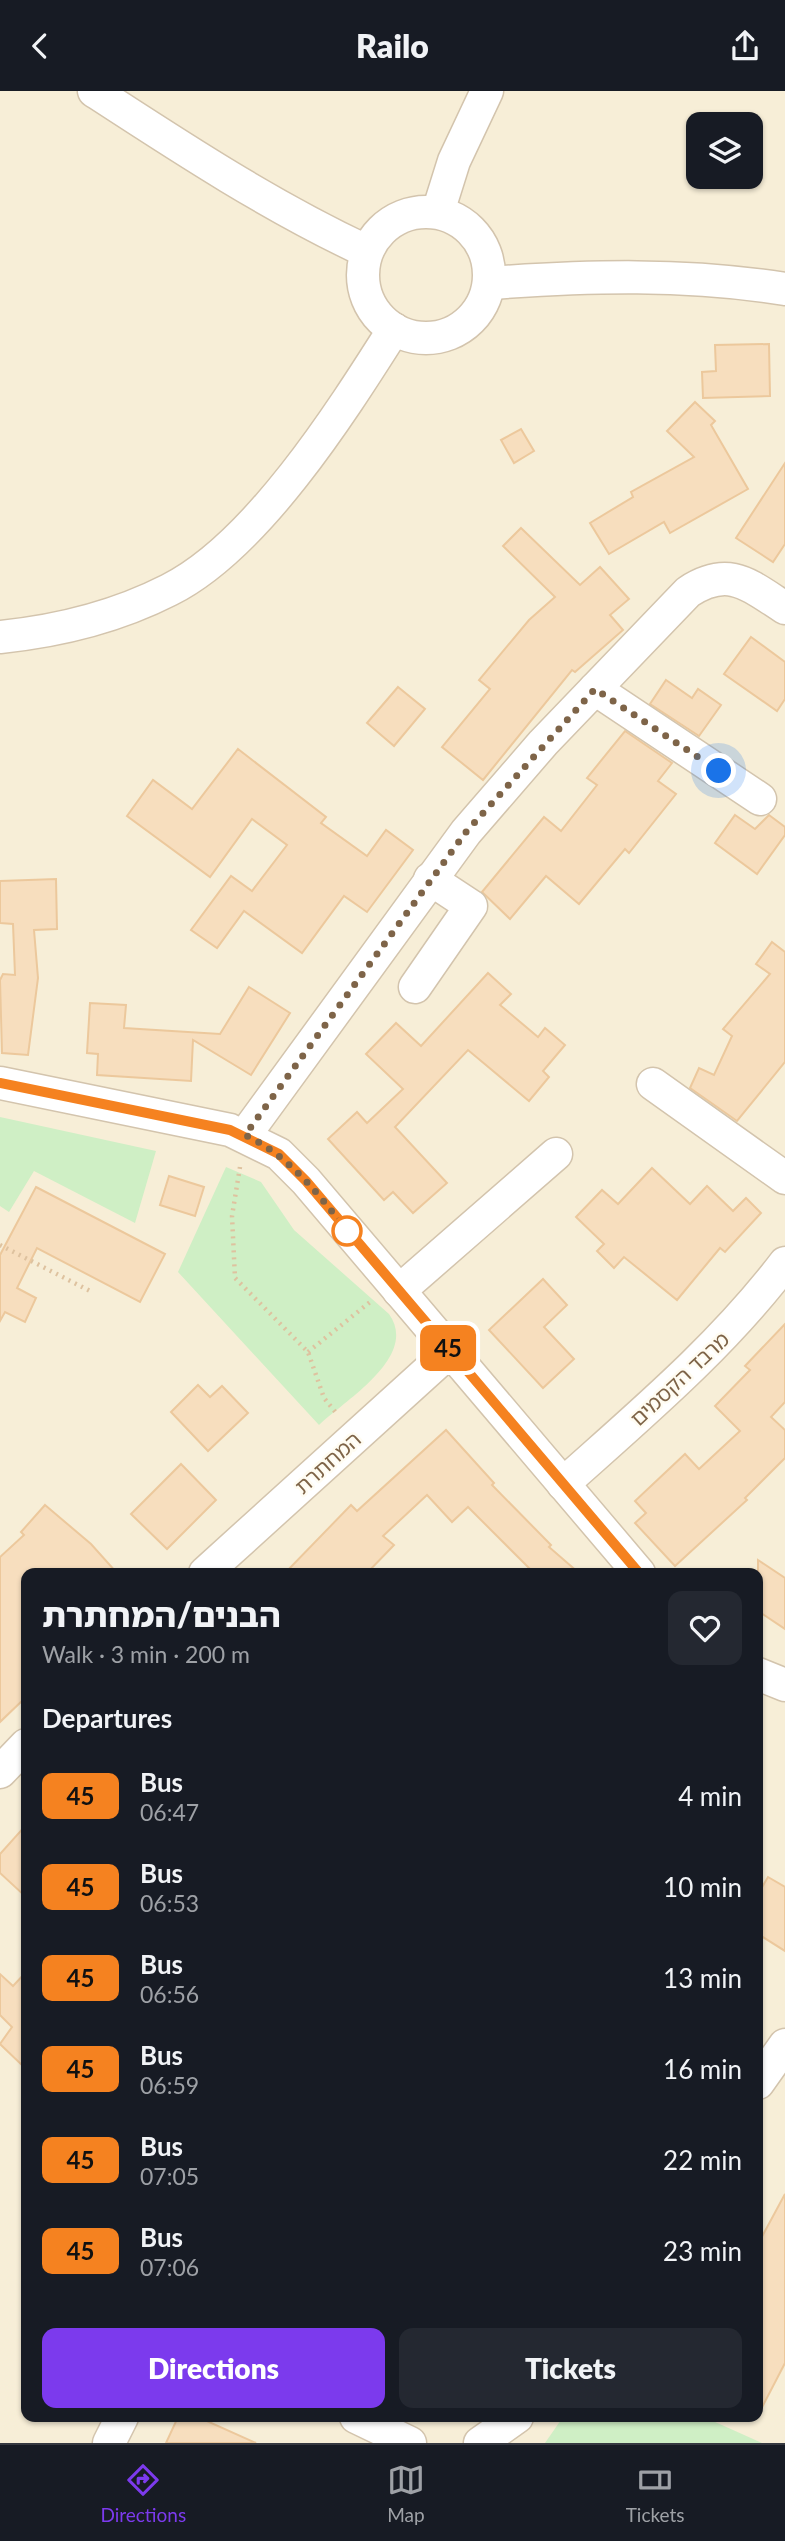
<!DOCTYPE html>
<meta charset="utf-8">
<style>
body{margin:0;font-family:Lato,"Noto Sans Hebrew",sans-serif;background:#242831;color:#f1f3f6;height:100vh;display:flex;flex-direction:column;font-size:26px;white-space:nowrap}
*{box-sizing:border-box;margin:0}
p{font-size:23px;color:#9ea1a6}
.icon{flex:none;width:38px;height:38px;fill:none;stroke:currentColor;stroke-width:2;stroke-linecap:round;stroke-linejoin:round}
.map{position:relative;flex:1;overflow:hidden}
.details{position:absolute;left:21px;top:1477px;width:742px;height:854px;display:flex;flex-direction:column;background:#171b24;border-radius:14px;box-shadow:0 2px 5px #0004}
.details>*{flex:none}
.badge{padding:0 14px;border-radius:10px;font-size:24px;line-height:46px}
.tools{position:absolute;left:686px;top:21px;display:grid;gap:14px}
.tools a{display:grid;place-items:center;width:77px;height:77px;border-radius:14px;background:#171b24;box-shadow:0 2px 5px #0004;font-size:35px}
.you{position:absolute;width:35px;height:35px;margin:-18px;border:5px solid #fff;border-radius:50%;background:#1a73e8;box-shadow:0 0 0 10px #1a73e833}
.map>.badge{position:absolute;translate:-50% -50%;box-shadow:0 0 0 4px #fff}
h2{padding:0 21px;font-size:26px;line-height:63px}
.round{display:grid;place-items:center;flex:none;width:74px;height:74px;border-radius:14px;background:#242831}
.overview{display:flex;align-items:center;justify-content:space-between;height:119px;padding:0 21px}
h1{font-size:33px;font-weight:800;line-height:52px}
.cta{display:flex;gap:14px;margin-top:auto;padding:14px 21px}
.cta a{flex:1;height:80px;border-radius:14px;background:#7c3aed;color:#fff;font-size:28px;font-weight:800;line-height:80px;text-align:center}
.cta a+a{background:#242831;color:#f1f3f6}
ul{padding:0;list-style:none}
li{display:flex;align-items:center;gap:21px;height:91px;padding:0 21px}
li div{flex:1}
li b{display:block;font-size:26px}
li em{font-style:normal}
li .badge{min-width:77px;font-weight:700;text-align:center}
header{display:flex;justify-content:space-between;align-items:center;height:91px;padding:0 21px;background:#171b24;font-size:32px;font-weight:800}
.tab-bar{display:flex;justify-content:space-around;align-items:center;height:98px;border-top:2px solid #363941;background:#171b24;font-size:19px;color:#9ea1a6}
.tab-bar a{display:grid;justify-items:center;gap:4px}
.tab-bar .on{color:#7c3aed}
.map>svg:first-child{display:block}
</style>
<header><svg class="icon" aria-label="back" viewBox="0 0 24 24"><path d="M15 5l-7 7 7 7"/></svg>Railo<svg class="icon" aria-label="share" viewBox="0 0 24 24"><path d="M12 15V3M7 8l5-5 5 5M5 13v7h14v-7"/></svg></header>
<div class="map">
<svg width="785" height="2352" viewBox="0 0 785 2352">
<rect width="100%" height="100%" fill="#fffae9"/>
<!-- residential -->
<path fill="#f7eed7" fill-rule="evenodd" d="M0,0H785V2352H0ZM698,33H751V86H698ZM26,1482H758V2326H26Z"/>
<!-- green -->
<g fill="#cfefc5">
<polygon points="0,1026 156,1060 135,1132 34,1080 9,1121 0,1115"/>
<path d="M226,1076L261,1091L294,1139L389,1223C419,1265 347,1308 319,1334L178,1181Z"/>
<polygon points="563,2326 704,2326 762,2352 545,2352"/>
</g>
<!-- building -->
<g fill="#f7debe" stroke="#ecc89c" stroke-width="2">
<polygon points="769,253 770,305 703,307 702,281 716,280 715,254"/>
<polygon points="695,311 715,330 711,334 748,398 670,442 664,431 609,463 590,432 633,406 631,401 694,366 667,340"/>
<polygon points="521,338 534,360 514,372 501,349"/>
<polygon points="785,372 785,453 773,471 736,447"/>
<polygon points="521,437 580,494 600,476 629,508 610,524 623,539 575,581 572,579 483,689 442,656 490,598 479,589 529,529 555,506 503,455"/>
<polygon points="751,546 785,571 785,608 777,620 724,583"/>
<polygon points="666,589 692,607 698,598 721,614 699,645 650,613"/>
<polygon points="398,596 425,618 394,655 367,632"/>
<polygon points="625,640 672,672 658,690 676,703 629,762 625,758 579,813 546,785 510,828 482,801 544,726 561,740 597,694 587,687"/>
<polygon points="238,658 326,726 321,732 367,765 386,739 413,759 367,821 344,805 302,862 244,820 217,857 191,839 231,785 252,800 287,754 252,728 210,786 127,725 153,689 192,718"/>
<polygon points="735,724 755,738 769,724 785,736 785,744 757,783 715,752"/>
<polygon points="56,788 57,838 34,839 38,887 28,964 2,962 0,889 3,883 15,884 13,833 0,832 0,790"/>
<polygon points="772,851 785,861 785,971 737,1030 690,997 699,977 714,984 732,945 723,938 770,883 756,873"/>
<polygon points="488,882 511,903 500,914 538,946 545,937 565,954 543,980 549,986 529,1010 468,959 395,1036 447,1092 413,1122 393,1101 384,1109 328,1048 357,1021 367,1032 403,998 366,963 396,932 421,955"/>
<polygon points="249,896 290,922 251,984 193,949 191,990 97,984 98,963 87,962 90,912 126,914 124,937 220,943"/>
<polygon points="652,1077 690,1113 707,1095 733,1120 746,1107 761,1122 725,1161 720,1157 677,1209 624,1166 614,1177 597,1160 604,1153 576,1126 602,1099 618,1113"/>
<polygon points="169,1085 204,1096 195,1125 160,1114"/>
<polygon points="36,1096 165,1163 140,1211 37,1157 17,1197 36,1207 25,1231 5,1221 0,1230 0,1164"/>
<polygon points="543,1188 567,1214 544,1236 574,1268 543,1297 489,1239"/>
<polygon points="785,1233 785,1311 771,1326 785,1339 785,1367 745,1407 747,1409 675,1475 635,1432 646,1422 635,1410 685,1363 699,1378 740,1340 715,1315 750,1279 745,1275"/>
<polygon points="198,1294 210,1306 222,1295 248,1322 208,1360 171,1321"/>
<polygon points="446,1339 494,1392 492,1394 551,1454 549,1456 579,1482 534,1482 468,1416 452,1431 427,1404 383,1445 394,1454 367,1482 285,1482 351,1414 357,1420"/>
<polygon points="181,1373 216,1409 167,1458 131,1423"/>
<polygon points="45,1414 91,1453 117,1482 26,1482 26,1606 0,1631 0,1466 24,1444 21,1441"/>
<polygon points="758,1469 785,1487 785,1538 758,1520"/>
<polygon points="26,1734 26,1806 0,1782 0,1763"/>
<polygon points="768,1786 785,1796 785,1860 758,1843 758,1803"/>
<polygon points="26,1881 26,1978 0,1953 12,1936 0,1924 0,1883 13,1895"/>
<polygon points="785,2103 785,2272 758,2324 758,2153"/>
<polygon points="178,2326 198,2326 256,2352 166,2352"/>
</g>
<g fill="none" stroke-linecap="round" stroke-linejoin="round">
<defs>
<g id="minor">
<path d="M94,0C183,58 270,115 366,160"/>
<circle cx="426" cy="184" r="63"/>
<polyline points="438,121 454,70 487,0"/>
<path d="M489,192C589,185 685,182 785,198"/>
<path d="M0,546C59,540 116,526 169,499C257,455 342,320 394,238"/>
<polyline points="595,598 760,708"/>
<polyline points="415,896 471,815 430,788"/>
<polyline points="0,992 230,1039 279,1063 306,1090 639,1482"/>
<polyline points="653,993 785,1087"/>
<path d="M245,1044L466,741L543,652L688,501C729,474 749,494 785,517"/>
<polyline points="399,1200 556,1063"/>
<path d="M563,1393C641,1323 721,1256 785,1172"/>
<polyline points="205,1482 450,1260"/>
<polyline points="758,1583 785,1594"/>
<polyline points="0,1681 26,1654"/>
<polyline points="758,1992 785,1954"/>
<polyline points="356,2326 410,2352"/>
<polyline points="109,2352 122,2326"/>
<polyline points="480,2352 517,2326"/>
</g>
</defs>
<!-- minor casing -->
<use href="#minor" stroke="#d3c4ad" stroke-width="35"/>
<!-- path -->
<g stroke="#dec29f" stroke-width="4.5" stroke-dasharray="2 5" stroke-linecap="butt">
<polyline points="240,1076 232,1125 235,1187 308,1261 324,1307 337,1323"/>
<polyline points="0,1154 90,1200"/>
<polyline points="308,1261 370,1211"/>
</g>
<!-- minor -->
<use href="#minor" stroke="#fff" stroke-width="32"/>
</g>
<g fill="none" stroke-linecap="round" stroke-linejoin="round">
<defs>
<polyline id="line" points="0,992 230,1039 279,1063 306,1090 639,1482"/>
</defs>
<!-- line casing -->
<use href="#line" stroke="#fff" stroke-width="16"/>
<!-- line -->
<use href="#line" stroke="#f58220" stroke-width="10"/>
<!-- walk -->
<path stroke="#7e6448" stroke-width="7" stroke-dasharray="0 12.6" d="M347,1140C318,1102 289,1065 245,1044L466,741L595,598L719,680"/>
</g>
<!-- markers -->
<circle fill="#fff" stroke="#f58220" stroke-width="3.5" cx="347" cy="1140" r="14"/>
<g text-anchor="middle" dominant-baseline="central" stroke-width="5" stroke-linejoin="round" paint-order="stroke">
<!-- street labels -->
<g font-size="21" fill="#7e6448" stroke="#fffcf2">
<text transform="translate(679 1287) rotate(-43)">מרבד הקסמים</text>
<text transform="translate(327 1371) rotate(-42)">המחתרת</text>
</g>
</g>
</svg>
<div class="tools">
<a><svg class="icon" aria-label="layers" viewBox="0 0 24 24"><path d="M12 4l9 5-9 5-9-5zM3 14l9 5 9-5"/></svg></a>
</div>
<div class="you" style="left:719px;top:680px"></div>
<b class="badge" style="left:448px;top:1257px;background:#f58220;color:#111">45</b>
<section class="details">
<div class="overview"><div><h1>הבנים/המחתרת</h1><p>Walk · 3 min · 200 m</p></div><a class="round"><svg class="icon" aria-label="heart" viewBox="0 0 24 24"><path d="M12 20l-8-8c-3-5 5-10 8-4 3-6 11-1 8 4z"/></svg></a></div>
<h2>Departures</h2>
<ul>
<li><span class="badge" style="background:#f58220;color:#111">45</span><div><b>Bus</b><p>06:47</p></div><em>4 min</em></li>
<li><span class="badge" style="background:#f58220;color:#111">45</span><div><b>Bus</b><p>06:53</p></div><em>10 min</em></li>
<li><span class="badge" style="background:#f58220;color:#111">45</span><div><b>Bus</b><p>06:56</p></div><em>13 min</em></li>
<li><span class="badge" style="background:#f58220;color:#111">45</span><div><b>Bus</b><p>06:59</p></div><em>16 min</em></li>
<li><span class="badge" style="background:#f58220;color:#111">45</span><div><b>Bus</b><p>07:05</p></div><em>22 min</em></li>
<li><span class="badge" style="background:#f58220;color:#111">45</span><div><b>Bus</b><p>07:06</p></div><em>23 min</em></li>
</ul>
<div class="cta"><a>Directions</a><a>Tickets</a></div>
</section>
</div>
<nav class="tab-bar">
<a class="on"><svg class="icon" aria-label="directions" viewBox="0 0 24 24"><path d="M12 3l9 9-9 9-9-9zM9 14v-3h6M13 9l2 2-2 2"/></svg>Directions</a>
<a><svg class="icon" aria-label="map" viewBox="0 0 24 24"><path d="M3 6l6-2 6 2 6-2v14l-6 2-6-2-6 2zM9 4v14M15 6v14"/></svg>Map</a>
<a><svg class="icon" aria-label="tickets" viewBox="0 0 24 24"><path d="M3 7h18v10H3zM15 7v10"/></svg>Tickets</a>
</nav>
